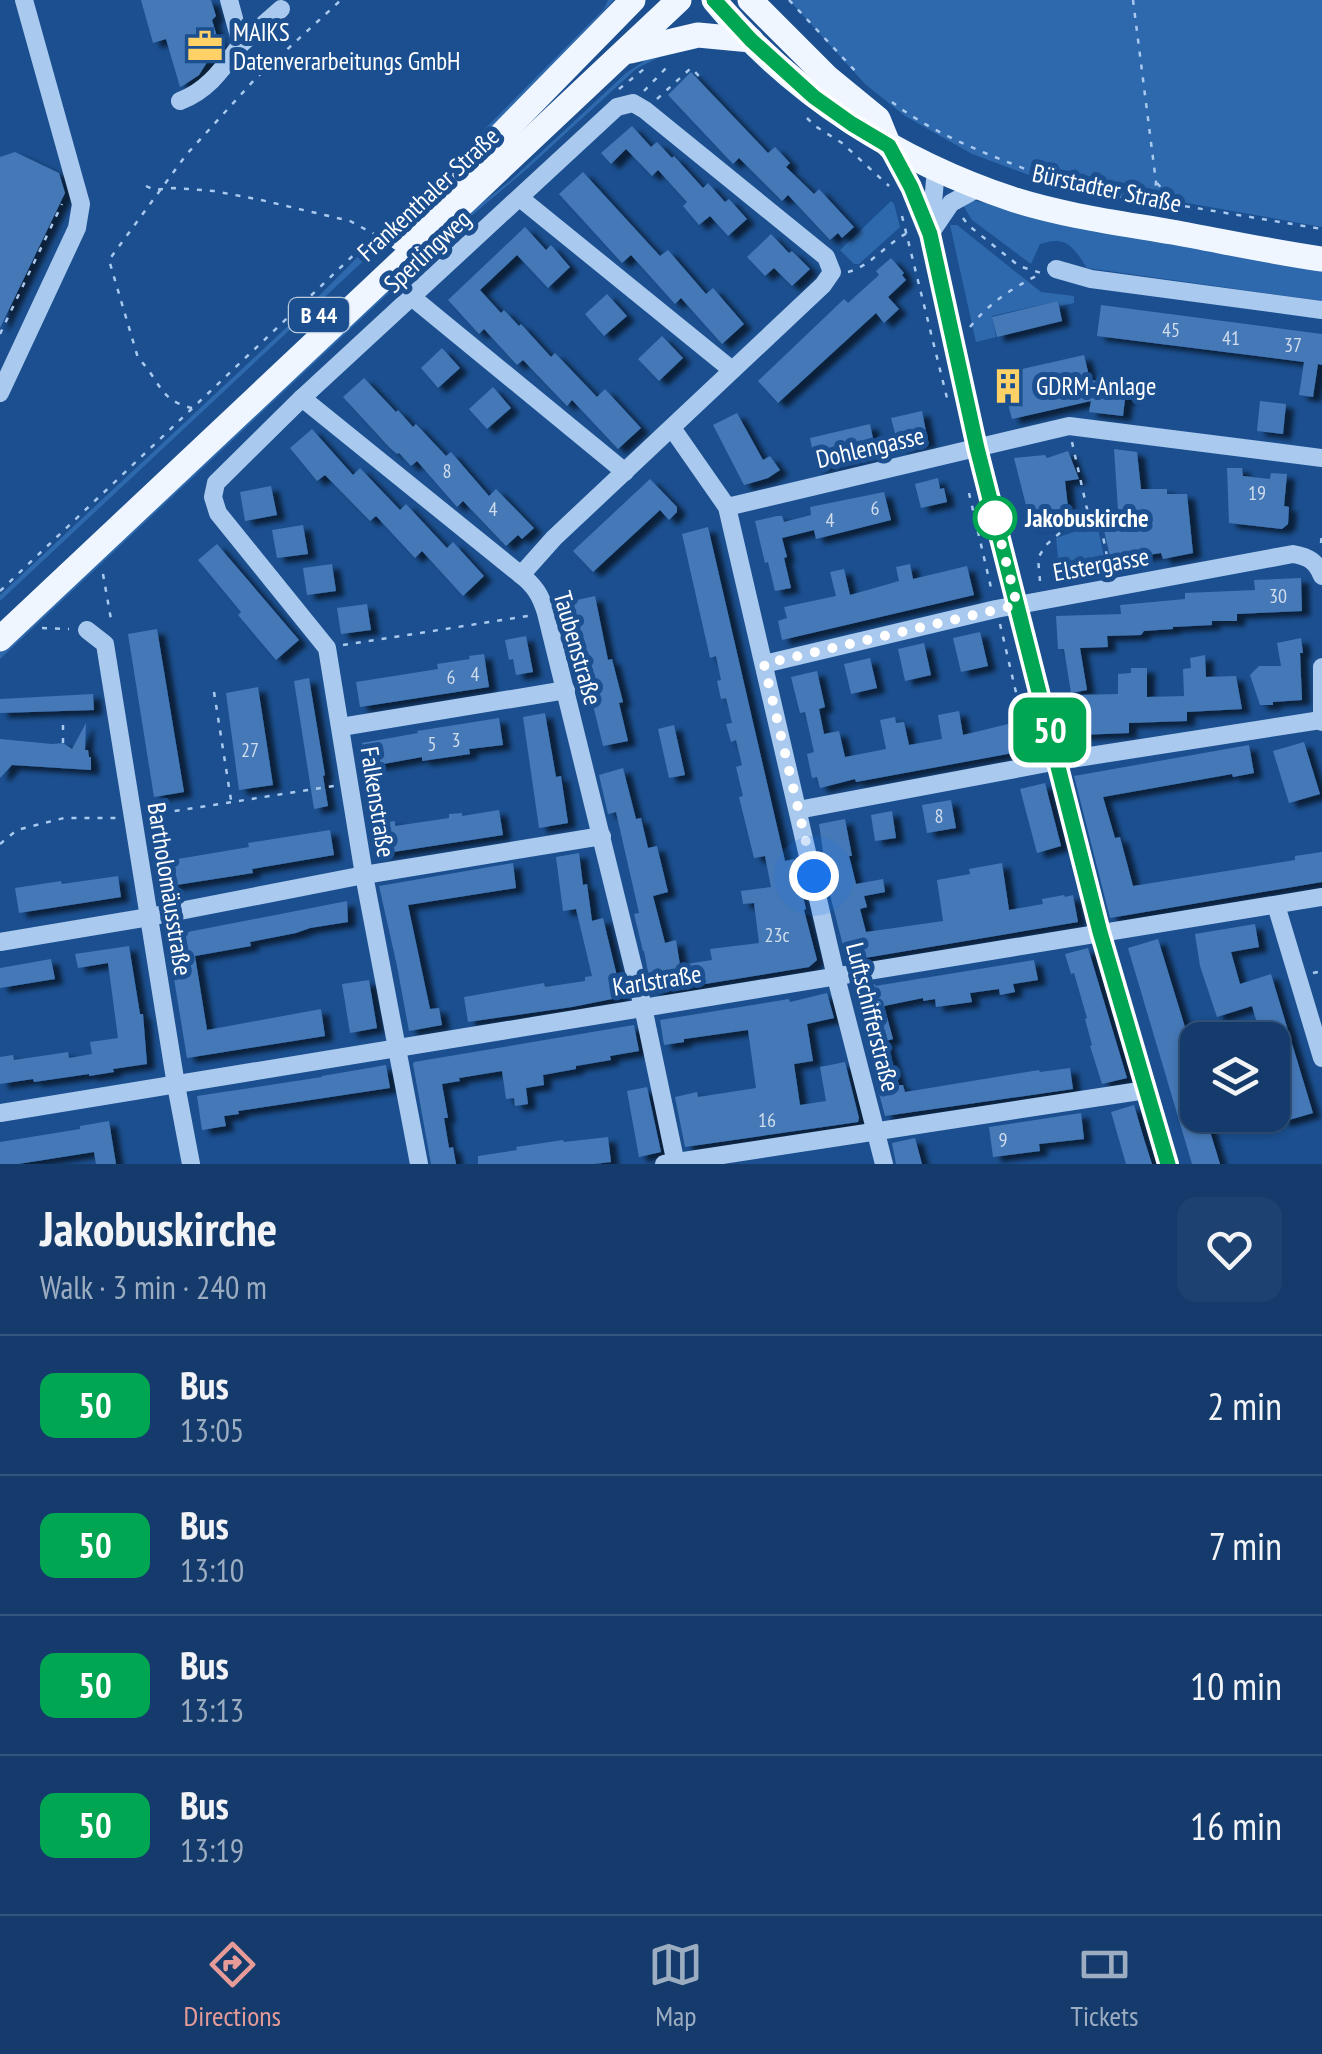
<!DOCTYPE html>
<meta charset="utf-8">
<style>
body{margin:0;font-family:"PT Sans Narrow",sans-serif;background:#1d4271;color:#f1f3f6;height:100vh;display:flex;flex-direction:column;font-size:38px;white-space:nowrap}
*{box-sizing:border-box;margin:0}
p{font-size:32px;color:#9dadc1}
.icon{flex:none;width:55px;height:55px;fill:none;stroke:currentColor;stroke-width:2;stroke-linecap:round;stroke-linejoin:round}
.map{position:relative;height:1164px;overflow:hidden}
.sheet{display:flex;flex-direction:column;background:#143b6b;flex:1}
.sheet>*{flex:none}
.badge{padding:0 20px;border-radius:15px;font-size:35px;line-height:65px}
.buttons{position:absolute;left:1180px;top:1022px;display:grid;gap:20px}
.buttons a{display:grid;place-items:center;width:110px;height:110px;border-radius:20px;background:#143b6b;box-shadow:0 2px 8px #0004,0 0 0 2px #33557e;font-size:50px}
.you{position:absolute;width:50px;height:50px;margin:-25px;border:8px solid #fff;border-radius:50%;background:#1a73e8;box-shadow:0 0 0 15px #1a73e833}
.map>.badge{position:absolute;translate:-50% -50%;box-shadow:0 0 0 5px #fff}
.round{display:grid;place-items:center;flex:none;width:105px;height:105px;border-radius:20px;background:#1d4271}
.overview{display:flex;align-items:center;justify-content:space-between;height:170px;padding:0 40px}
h1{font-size:48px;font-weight:700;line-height:75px}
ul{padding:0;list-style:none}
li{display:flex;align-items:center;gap:30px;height:140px;padding:0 40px;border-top:2px solid #33557e}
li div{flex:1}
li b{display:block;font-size:38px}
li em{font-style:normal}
li .badge{min-width:110px;font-weight:700;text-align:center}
.menu{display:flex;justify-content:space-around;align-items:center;height:140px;border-top:2px solid #33557e;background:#143b6b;font-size:28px;color:#9dadc1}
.menu a{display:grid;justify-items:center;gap:5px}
.menu .current{color:#e69b98}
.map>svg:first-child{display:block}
</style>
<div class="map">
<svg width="1322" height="1164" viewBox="0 0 1322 1164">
<defs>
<filter id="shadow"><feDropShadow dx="8" dy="5" stdDeviation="2.5" flood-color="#0009"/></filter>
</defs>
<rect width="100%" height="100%" fill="#1b4f8f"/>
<!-- green -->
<g fill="#2e69ad">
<polygon points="608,0 614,0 436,193 0,601 0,595 304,311 573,40 604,9"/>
<polygon points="789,0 1322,0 1322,227 1187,203 1070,190 972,154 905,116 865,84"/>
<polygon points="669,52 636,69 528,168 463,223 0,659 0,652 461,219 511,180 626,73 655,54"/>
<path d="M971,200L1322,268V301L1087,268C1073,247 1067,235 1040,244L1031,264L972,220L962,204Z"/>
<polygon points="891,201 894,204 900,227 859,264 854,264 840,250"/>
<polygon points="950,225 957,225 1041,292 1074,296 1074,303 1060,306 1058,301 992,316 996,337 976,342"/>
<polygon points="1097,524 1105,561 1051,572 1050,560 1058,558 1056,538"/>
</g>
<!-- building -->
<g fill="#4478b7" filter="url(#shadow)">
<polygon points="141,0 211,0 216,16 212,20 221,50 218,54 211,56 199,75 184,85 180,87 166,39 153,43"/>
<polygon points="691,72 768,153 775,147 790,163 786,167 814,194 819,189 854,227 842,238 838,233 830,240 788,195 782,201 739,158 733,164 668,95"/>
<polygon points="632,126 651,147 657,142 672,158 674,156 703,188 708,183 725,202 729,199 747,219 728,236 710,216 699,225 683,206 687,202 658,170 652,176 626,149 611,164 601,153"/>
<polygon points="15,152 59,173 65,193 0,328 0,157"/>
<polygon points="583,172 660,256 668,250 706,294 713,288 744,324 722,344 681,298 675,304 631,255 622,263 559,194"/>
<polygon points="525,227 546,250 551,245 570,267 548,288 517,255 480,290 501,313 504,310 519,326 521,324 551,357 555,353 597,397 605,389 641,428 618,449 572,400 567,406 523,360 517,365 484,329 479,334 448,300"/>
<polygon points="771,234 789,253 792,251 810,269 792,286 774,268 765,276 747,257"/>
<polygon points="891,258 904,273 902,275 906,280 888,297 899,309 884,323 876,313 778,403 758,381 844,299 848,303 879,275 876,271"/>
<polygon points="607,294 627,316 604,336 585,314"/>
<polygon points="1058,301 1062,321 997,337 992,317"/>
<polygon points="1101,305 1322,334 1322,365 1318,364 1313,397 1299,395 1304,362 1097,336"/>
<polygon points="662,336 683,358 659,381 638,359"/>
<polygon points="442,348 460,368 438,388 421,368"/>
<polygon points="1084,355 1090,380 1130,385 1128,400 1125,399 1123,416 1089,412 1091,401 1012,419 1000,374"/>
<polygon points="364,378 396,412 398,410 413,427 416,424 446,456 451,452 489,496 496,489 534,528 522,539 518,535 506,546 463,501 457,507 417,461 411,466 399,453 397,454 390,448 343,397"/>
<polygon points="493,387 511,408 487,429 469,409"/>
<polygon points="1260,401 1286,404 1283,434 1257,431"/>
<polygon points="922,411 928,442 899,448 891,418"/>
<polygon points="737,413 763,460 770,456 780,470 768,478 744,485 713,425"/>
<polygon points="870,424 876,453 816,468 810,438"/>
<polygon points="312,429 353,475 360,468 400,510 406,504 447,548 453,542 484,576 463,596 422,551 415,558 376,516 370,521 325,475 317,481 290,448"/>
<polygon points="1114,449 1137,452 1141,489 1167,489 1167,494 1187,494 1193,553 1163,559 1161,553 1111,561 1104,530 1119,525"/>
<polygon points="1068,451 1079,479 1065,481 1069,516 1058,517 1058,523 1031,525 1014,458 1045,455 1047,458"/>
<polygon points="1227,468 1242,468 1243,476 1270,479 1271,473 1287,474 1284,506 1289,507 1288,524 1282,529 1229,523"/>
<polygon points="938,478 940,489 944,488 947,502 921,508 915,484"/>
<polygon points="650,479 677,507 677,512 669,520 660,510 593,572 573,551"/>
<polygon points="271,486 277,515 245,521 240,492"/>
<polygon points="884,492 891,520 816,539 814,530 782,538 787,557 784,558 791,588 775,591 768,562 765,563 755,521 777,516 782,516 784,522 811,515 810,507"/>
<polygon points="303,525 308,554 277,558 272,530"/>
<polygon points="708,527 785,861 794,859 806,909 804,910 817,960 809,967 656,992 651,987 644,951 643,951 634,914 639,913 616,812 608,814 599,775 623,768 636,819 641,818 648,848 657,846 668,892 653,896 665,943 676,940 680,965 712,960 710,949 759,943 754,903 743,904 741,891 771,887 765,856 754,858 739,797 743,796 736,767 742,765 736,740 731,742 726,724 732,723 729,710 726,698 721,699 717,681 721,680 716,656 710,658 682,534"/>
<polygon points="217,544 299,640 276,660 238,615 241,612 198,560"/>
<polygon points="332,564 336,591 307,595 303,568"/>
<polygon points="910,564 913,579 967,566 974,595 782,640 778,621 787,618 784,607 836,596 830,572 844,569 850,595 899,581 896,567"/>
<polygon points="1301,578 1302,611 1237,614 1237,621 1212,621 1212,625 1173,627 1173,629 1144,631 1141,635 1107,636 1108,647 1080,648 1087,690 1071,693 1064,649 1058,649 1056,616 1121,614 1120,605 1185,599 1185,593 1255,590 1254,580"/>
<polygon points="595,596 608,660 612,659 623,702 619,703 628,741 603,746 568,602"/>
<polygon points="367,604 371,630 341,634 337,608"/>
<polygon points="157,629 184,792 154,797 128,634"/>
<polygon points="980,632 988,666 961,672 953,638"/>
<polygon points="526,636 533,672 516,675 513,659 509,660 505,640"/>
<polygon points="1301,638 1303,653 1300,653 1302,700 1273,702 1273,705 1260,705 1250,675 1259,666 1281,666 1277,643"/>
<polygon points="924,643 931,675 905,681 898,649"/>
<polygon points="484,654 489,687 360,707 356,682 438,669 437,664 470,659 469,656"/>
<polygon points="1205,655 1206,677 1236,676 1242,709 1187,712 1187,721 1129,723 1129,733 1080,735 1078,695 1118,694 1118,674 1131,673 1131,668 1147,668 1147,697 1184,696 1183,669 1191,668 1190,658"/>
<polygon points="870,658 877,688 851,694 844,664"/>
<polygon points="817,671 825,707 819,709 824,734 839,731 845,757 886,749 880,720 895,717 896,723 904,722 909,745 942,739 938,715 959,711 963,735 1008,724 1013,753 856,782 855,779 820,788 817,777 812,778 807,754 814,752 805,712 800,713 791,677"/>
<polygon points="309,678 325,775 323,776 328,806 314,809 294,681"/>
<polygon points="258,687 273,785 239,790 226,693"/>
<polygon points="93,694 94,710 0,713 0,699"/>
<polygon points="545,713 556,777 561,776 568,823 539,828 523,717"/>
<polygon points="499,718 503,745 469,749 470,754 422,761 422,757 367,767 362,743 418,733 417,731"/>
<polygon points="86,723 85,750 88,750 89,757 91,757 91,770 12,765 0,778 0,739 52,744 63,743 72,749"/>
<polygon points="674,725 685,775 669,778 658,729"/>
<polygon points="1304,742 1320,794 1289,803 1273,751"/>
<polygon points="1249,745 1254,773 1233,777 1232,774 1103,797 1115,838 1120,837 1133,886 1295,860 1295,856 1322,852 1322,882 1110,918 1074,776"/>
<polygon points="1045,783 1061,846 1037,853 1020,789"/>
<polygon points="951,800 956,828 927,833 922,805"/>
<polygon points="499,810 503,835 374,855 369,825 395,821 395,826 449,818 449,814 462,813 462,816"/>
<polygon points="892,811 896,838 875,841 871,815"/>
<polygon points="845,819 852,856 849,856 856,884 883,879 885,892 864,896 867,907 860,909 866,932 943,921 937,880 970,874 969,869 1002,863 1009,910 1043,904 1042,899 1064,895 1065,897 1073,895 1078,922 847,961 828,887 819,824"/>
<polygon points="330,830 334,855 252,869 253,873 170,886 166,861 249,847 248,843"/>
<polygon points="579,853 583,885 587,884 592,921 603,918 622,997 572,1007 468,1022 464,997 544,983 545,987 585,981 585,977 592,976 576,909 563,911 556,857"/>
<polygon points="513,863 516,888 408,905 430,1009 439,1008 442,1025 409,1031 397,966 379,886"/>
<polygon points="118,876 121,897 19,913 15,888 61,881 62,884"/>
<polygon points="347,901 348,922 310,928 296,933 250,942 251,946 195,956 207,1030 321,1009 325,1036 187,1058 167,936"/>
<polygon points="1255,924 1259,947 1231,952 1240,984 1271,974 1313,1113 1282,1122 1272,1091 1272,1040 1262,1040 1252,1006 1217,1017 1200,966 1195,934"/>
<polygon points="1158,939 1192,1050 1186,1052 1198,1090 1198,1115 1205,1115 1220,1164 1192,1164 1128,948"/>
<polygon points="129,946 140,1014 143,1014 147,1064 113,1069 114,1072 89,1076 89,1074 34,1082 33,1079 0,1084 0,1057 13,1055 14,1060 68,1052 69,1058 92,1054 90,1042 118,1038 108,963 78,968 75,954"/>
<polygon points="1088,948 1127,1078 1102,1084 1090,1046 1092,1045 1085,1019 1087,1018 1074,973 1071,974 1065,954"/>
<polygon points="51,959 55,979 0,988 0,968"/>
<polygon points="1034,960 1038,980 1013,984 1015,992 1000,995 999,989 970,993 972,1002 936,1007 935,999 923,1001 923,998 884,1006 893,1039 886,1041 899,1085 903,1085 905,1092 1039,1070 1040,1072 1070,1068 1073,1089 885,1116 852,990 875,984 875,986"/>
<polygon points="369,980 377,1028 350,1033 342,984"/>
<polygon points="827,993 834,1018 807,1024 813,1061 794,1064 800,1105 826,1101 820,1067 845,1062 859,1118 858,1122 685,1147 675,1097 697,1092 698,1097 756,1088 748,1030 684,1039 684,1042 664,1045 660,1020 789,999 790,1002"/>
<polygon points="634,1025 639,1051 610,1056 611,1060 576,1066 576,1069 543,1075 544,1085 526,1088 528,1104 515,1106 514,1098 506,1099 502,1071 459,1078 460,1081 442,1084 448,1118 444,1118 449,1148 453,1147 456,1164 431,1164 413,1064 414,1062"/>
<polygon points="386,1065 390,1088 238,1111 239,1114 224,1116 226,1126 202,1130 197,1096 322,1077 322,1076"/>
<polygon points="647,1087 661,1152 639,1157 627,1091"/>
<polygon points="1134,1105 1144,1139 1152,1164 1126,1164 1111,1112"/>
<polygon points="1081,1113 1084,1139 1039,1144 1040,1151 993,1157 989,1127"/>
<polygon points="109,1121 116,1164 96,1164 94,1152 18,1164 0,1164 0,1142 80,1129 80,1126"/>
<polygon points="608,1137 611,1162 594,1164 478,1164 478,1156 517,1150 516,1147 563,1140 564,1142"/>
<polygon points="915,1138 922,1164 896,1164 892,1143"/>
</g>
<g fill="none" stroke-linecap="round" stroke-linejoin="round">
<!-- path -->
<g stroke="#a9c9ee" stroke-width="2.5" stroke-dasharray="5 8" stroke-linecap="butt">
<polyline points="789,0 859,75"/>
<polyline points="1133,0 1156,182 1154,201 1322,229"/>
<polyline points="619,89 644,69"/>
<polyline points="644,91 669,65"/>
<polyline points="657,99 691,68 701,78"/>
<path d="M892,102C927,129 969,147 1010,163C1060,183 1100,197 1154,201"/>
<polyline points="807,118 815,126 842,143 889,186"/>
<polyline points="1157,183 1175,204"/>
<polyline points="146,186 154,190 174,188 214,191 261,200 350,221 374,234"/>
<polyline points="902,216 948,402"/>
<polyline points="963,218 968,225 1019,266 1041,273"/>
<path d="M848,272C871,266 886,244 907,233"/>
<path d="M970,327C989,303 1011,289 1038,275"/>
<polyline points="0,334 62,204"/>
<path d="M192,408C158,400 161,381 138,358L109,260L186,155L256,78L341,0"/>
<polyline points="1072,442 1087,509 1100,522 1110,571"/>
<polyline points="969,493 992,592"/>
<polyline points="1321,543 1322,533"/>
<polyline points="103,574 112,625"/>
<polyline points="1040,581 1038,558 1046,545 1086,510"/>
<polyline points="0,591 380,230"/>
<polyline points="1000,624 1029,748"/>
<polyline points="42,628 69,629"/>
<polyline points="343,645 528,616"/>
<polyline points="214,692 231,800"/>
<polyline points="63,743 63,719"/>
<polyline points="149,815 334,786"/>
<polyline points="0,844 17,830 64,818 116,818"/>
<polyline points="1313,973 1322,971"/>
</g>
<!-- minor -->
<g stroke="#a9c9ee" stroke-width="18">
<polyline points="241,44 281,9"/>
<path d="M180,101C209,90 223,68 241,44L229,0"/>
<polyline points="889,146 911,187 930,234 977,448 1101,933 1168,1164"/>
<polyline points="520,198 732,370"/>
<polyline points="931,228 936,168"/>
<polyline points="930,234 951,203 980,187"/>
<polyline points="1056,269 1091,279 1322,310"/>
<polyline points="413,298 625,472"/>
<polyline points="0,393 77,228 81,204 24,0"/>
<polyline points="302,398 521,575"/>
<polyline points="672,428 727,507 836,977 884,1164"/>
<polyline points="727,507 1069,426 1322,458"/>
<polyline points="87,630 105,644 176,1085 191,1164"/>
<path d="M764,664L996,609L1293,554C1309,557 1316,561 1322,576"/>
<polyline points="1322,667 1322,722"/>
<polyline points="341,727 566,690"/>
<polyline points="798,810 1058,761 1321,720"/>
<polyline points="1276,905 1322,1058"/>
<polyline points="0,942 149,917 364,875 602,836"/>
<polyline points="0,1113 1322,897"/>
<path d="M419,1164L364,875L327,648L218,513L213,497L216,483L302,398L617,107L633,103L645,110L826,257L832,272L823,285L554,538L521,575C535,586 541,596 546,613L643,1007L676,1164"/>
<polyline points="664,1164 1146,1090"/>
</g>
<!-- major -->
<g stroke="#f0f6ff" stroke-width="25">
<path d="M714,0C793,95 899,162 1015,200C1066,216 1120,223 1172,232C1222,241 1272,252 1322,259"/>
<polyline points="750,0 828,78 878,119 889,146"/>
<polyline points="630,51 698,35 751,40"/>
<polyline points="400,238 633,0"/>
<polyline points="0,639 679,0"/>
</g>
</g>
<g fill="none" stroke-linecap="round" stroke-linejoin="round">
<defs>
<polyline id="line" points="714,0 751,40 814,97 852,124 889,146 911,187 930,234 977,448 1100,932 1168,1164"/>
</defs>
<!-- line casing -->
<use href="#line" stroke="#fff" stroke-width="22"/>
<!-- line -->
<use href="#line" stroke="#00a651" stroke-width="15"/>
<!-- walk -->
<polyline stroke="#fff" stroke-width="10" stroke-dasharray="0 18" points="814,876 764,664 1017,605 993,510 995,518"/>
</g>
<!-- icons -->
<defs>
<symbol id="office-bare" viewBox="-9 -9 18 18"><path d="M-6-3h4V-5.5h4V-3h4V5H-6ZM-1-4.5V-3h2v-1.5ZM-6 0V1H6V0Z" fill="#ffd166" stroke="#1b4f8f" stroke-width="2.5" paint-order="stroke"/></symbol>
<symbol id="building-bare" viewBox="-9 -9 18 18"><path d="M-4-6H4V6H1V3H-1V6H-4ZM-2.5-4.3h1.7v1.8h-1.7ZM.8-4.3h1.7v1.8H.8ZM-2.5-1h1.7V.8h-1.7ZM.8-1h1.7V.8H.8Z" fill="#ffd166" stroke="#1b4f8f" stroke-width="2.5" paint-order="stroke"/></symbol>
</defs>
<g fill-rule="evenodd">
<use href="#office-bare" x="180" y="21" width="50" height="50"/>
<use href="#building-bare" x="983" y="361" width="50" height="50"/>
</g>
<!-- markers -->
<circle fill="#fff" stroke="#00a651" stroke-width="5" cx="995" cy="518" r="20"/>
<g text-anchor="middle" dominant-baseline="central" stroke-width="10" stroke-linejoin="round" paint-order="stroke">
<!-- number labels -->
<g font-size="20" fill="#d0dded">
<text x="1171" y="330">45</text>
<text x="1231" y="338">41</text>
<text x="1293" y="345">37</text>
<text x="447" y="471">8</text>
<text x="1257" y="493">19</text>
<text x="875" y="508">6</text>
<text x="493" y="509">4</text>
<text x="830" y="520">4</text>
<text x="1278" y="596">30</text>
<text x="475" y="674">4</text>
<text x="451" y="677">6</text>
<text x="456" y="740">3</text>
<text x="432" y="744">5</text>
<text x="250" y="750">27</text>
<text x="939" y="816">8</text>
<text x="777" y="935">23c</text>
<text x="767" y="1120">16</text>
<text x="1003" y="1140">9</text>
</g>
<!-- shield labels -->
<rect fill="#1b4f8f" stroke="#bbcadd" stroke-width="2.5" x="289" y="298" width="60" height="34" rx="8"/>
<g font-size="22" font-weight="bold" fill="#fff">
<text x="319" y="315">B 44</text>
</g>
<!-- poi labels -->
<g font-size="25" fill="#fff" stroke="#1b4f8f" text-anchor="start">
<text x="233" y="32">MAIKS<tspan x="233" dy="29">Datenverarbeitungs GmbH</tspan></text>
<text x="1036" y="386">GDRM-Anlage</text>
</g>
<!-- street labels -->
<g font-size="25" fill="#fff" stroke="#1b4f8f">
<text transform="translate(1107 188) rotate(12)">Bürstadter Straße</text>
<text transform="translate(428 194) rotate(-43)">Frankenthaler Straße</text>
<text transform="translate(427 251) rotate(-43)">Sperlingweg</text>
<text transform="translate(870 447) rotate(-13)">Dohlengasse</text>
<text transform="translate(1101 564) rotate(-10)">Elstergasse</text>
<text transform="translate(578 648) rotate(74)">Taubenstraße</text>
<text transform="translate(378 802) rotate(81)">Falkenstraße</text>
<text transform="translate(170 889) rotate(81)">Bartholomäusstraße</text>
<text transform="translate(657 980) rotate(-9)">Karlstraße</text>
<text transform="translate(873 1017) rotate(76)">Luftschifferstraße</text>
</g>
<!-- stop labels -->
<g font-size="25" font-weight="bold" fill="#fff" stroke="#1b4f8f" text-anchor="start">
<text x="1025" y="518">Jakobuskirche</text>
</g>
</g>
</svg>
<div class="buttons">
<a><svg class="icon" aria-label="layers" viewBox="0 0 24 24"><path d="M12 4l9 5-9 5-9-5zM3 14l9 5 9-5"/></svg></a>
</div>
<div class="you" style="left:814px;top:876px"></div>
<b class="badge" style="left:1050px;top:730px;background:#00a651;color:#fff">50</b>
</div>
<section class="sheet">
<div class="overview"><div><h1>Jakobuskirche</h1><p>Walk · 3 min · 240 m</p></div><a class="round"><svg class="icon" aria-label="heart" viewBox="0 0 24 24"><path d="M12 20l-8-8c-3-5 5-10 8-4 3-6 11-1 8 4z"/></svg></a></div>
<ul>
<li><span class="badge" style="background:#00a651;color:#fff">50</span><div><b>Bus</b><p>13:05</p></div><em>2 min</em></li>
<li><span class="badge" style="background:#00a651;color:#fff">50</span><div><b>Bus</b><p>13:10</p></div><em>7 min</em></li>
<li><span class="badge" style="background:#00a651;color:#fff">50</span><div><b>Bus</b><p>13:13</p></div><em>10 min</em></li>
<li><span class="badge" style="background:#00a651;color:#fff">50</span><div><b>Bus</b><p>13:19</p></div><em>16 min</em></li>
</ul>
</section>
<nav class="menu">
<a class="current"><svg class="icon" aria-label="directions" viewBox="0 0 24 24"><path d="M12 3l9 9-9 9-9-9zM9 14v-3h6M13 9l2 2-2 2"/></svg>Directions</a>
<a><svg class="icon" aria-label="map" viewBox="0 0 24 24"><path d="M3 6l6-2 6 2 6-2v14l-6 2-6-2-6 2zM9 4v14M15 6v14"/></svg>Map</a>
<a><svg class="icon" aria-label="tickets" viewBox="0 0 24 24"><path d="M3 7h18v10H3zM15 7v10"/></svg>Tickets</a>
</nav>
